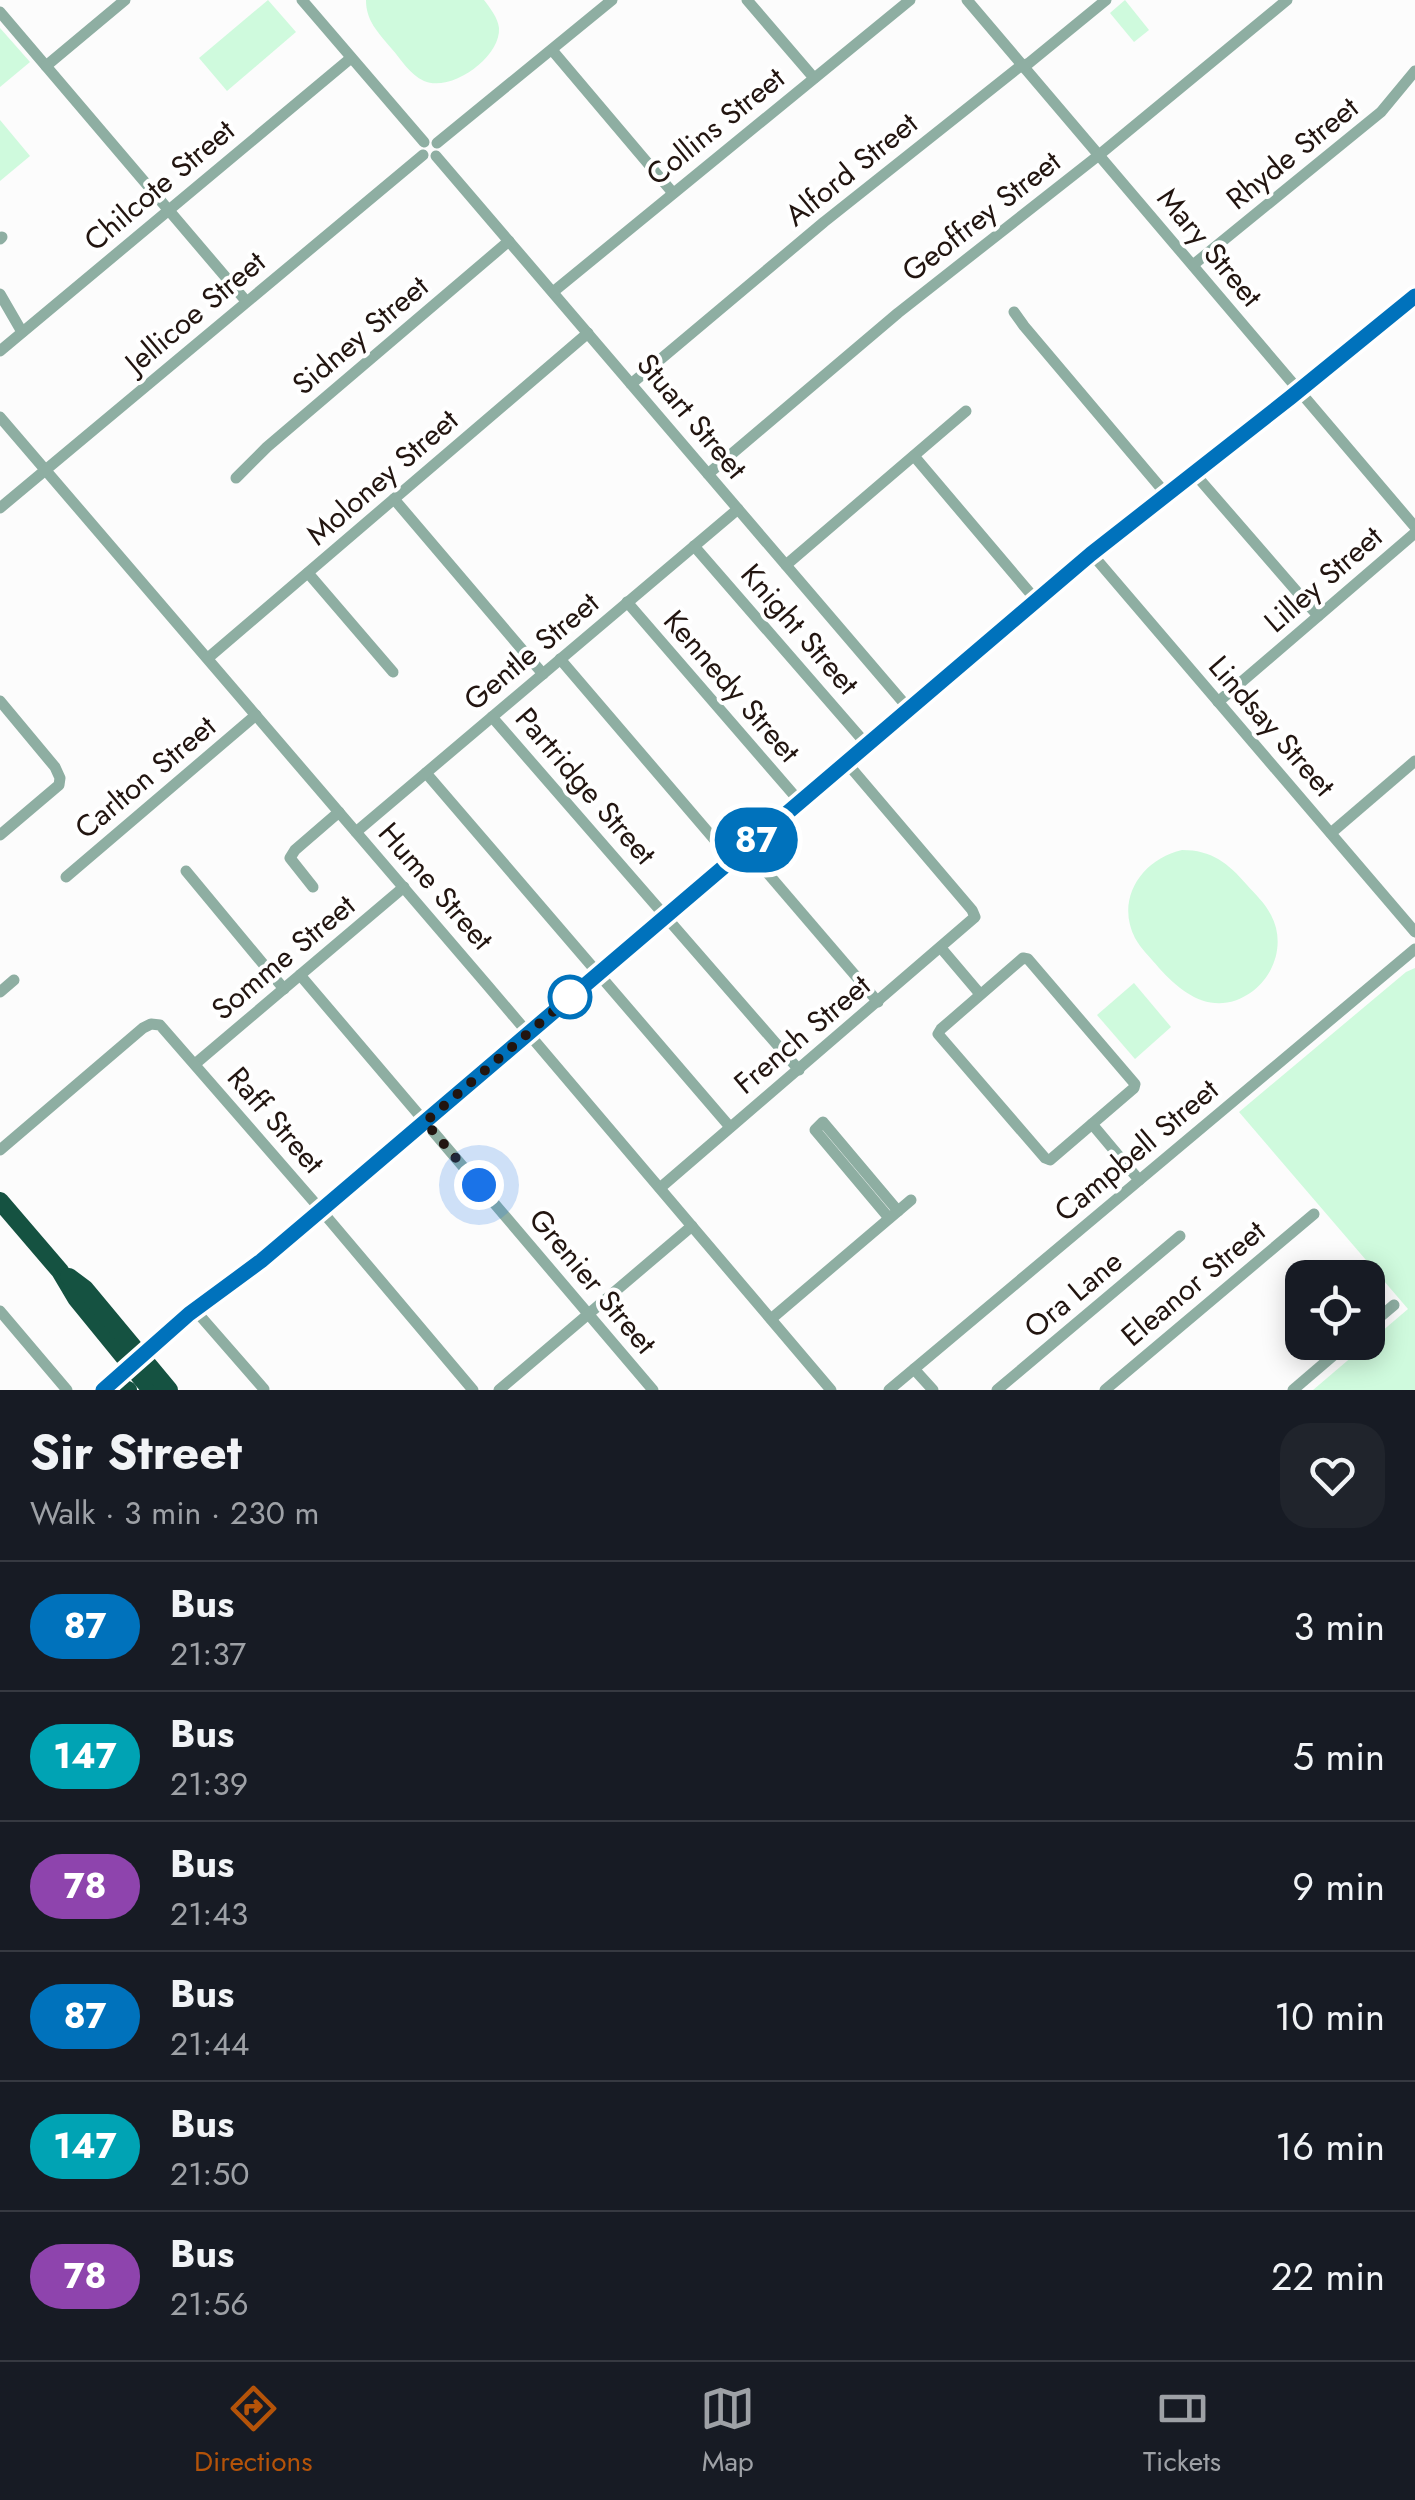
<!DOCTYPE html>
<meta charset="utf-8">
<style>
body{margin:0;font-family:Jost,sans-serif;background:#20242c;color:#f1f3f6;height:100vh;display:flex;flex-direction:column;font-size:38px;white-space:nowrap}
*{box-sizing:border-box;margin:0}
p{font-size:32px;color:#9ea1a6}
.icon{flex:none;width:55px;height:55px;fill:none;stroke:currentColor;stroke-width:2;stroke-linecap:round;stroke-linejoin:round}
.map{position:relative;height:1390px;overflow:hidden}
.details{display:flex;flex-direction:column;background:#171b24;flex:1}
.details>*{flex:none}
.badge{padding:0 20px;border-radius:32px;font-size:35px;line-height:65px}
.controls{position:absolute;left:1285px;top:1260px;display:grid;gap:20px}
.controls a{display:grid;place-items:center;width:100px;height:100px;border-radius:20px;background:#171b24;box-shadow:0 5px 25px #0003;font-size:50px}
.you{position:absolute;width:50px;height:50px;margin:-25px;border:8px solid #fff;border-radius:50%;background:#1a73e8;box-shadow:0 0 0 15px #1a73e833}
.map>.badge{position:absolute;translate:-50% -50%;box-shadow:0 0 0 5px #fff}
.round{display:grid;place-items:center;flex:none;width:105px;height:105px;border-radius:30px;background:#20242c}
.headline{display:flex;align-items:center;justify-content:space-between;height:170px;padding:0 30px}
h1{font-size:48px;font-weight:700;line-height:75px}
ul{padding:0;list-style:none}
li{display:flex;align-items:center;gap:30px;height:130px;padding:0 30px;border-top:2px solid #363941}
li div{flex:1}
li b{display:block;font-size:38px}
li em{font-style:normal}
li .badge{min-width:110px;font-weight:700;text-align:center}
.menu{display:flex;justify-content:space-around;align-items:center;height:140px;border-top:2px solid #363941;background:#171b24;font-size:28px;color:#9ea1a6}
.menu a{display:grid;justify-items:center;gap:5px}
.menu .current{color:#b45309}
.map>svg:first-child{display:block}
</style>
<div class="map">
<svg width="1415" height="1390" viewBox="0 0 1415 1390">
<rect width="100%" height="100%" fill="#fcfcfc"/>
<!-- green -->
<g fill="#cffadd">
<polygon points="268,0 296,32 227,91 199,58"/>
<path d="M366,0H484C490,8 498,18 499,28C501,57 451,93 424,81C410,75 401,59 391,48C378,32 366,21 366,0Z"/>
<polygon points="1125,0 1149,30 1134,42 1110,13"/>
<polygon points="0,28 30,62 0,87"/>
<polygon points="0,120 30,156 0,181"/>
<path d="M1182,850C1212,850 1228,863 1247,885C1255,894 1265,903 1271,915C1285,941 1276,973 1253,991C1216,1018 1184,996 1159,968C1151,958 1141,949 1135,938C1115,899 1142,859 1182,850Z"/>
<polygon points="1415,968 1415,1390 1313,1390 1408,1309 1239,1112 1406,972"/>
<polygon points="1134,983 1171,1027 1135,1059 1097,1015"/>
</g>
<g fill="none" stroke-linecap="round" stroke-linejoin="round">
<!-- minor -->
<g stroke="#8eaea2" stroke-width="11">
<polyline points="302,0 424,142"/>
<polyline points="747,0 814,78"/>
<polyline points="967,0 1415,527"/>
<polyline points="0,12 246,301"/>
<polyline points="552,50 673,193"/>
<polyline points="46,66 125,0"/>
<polyline points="437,143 612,0"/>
<polyline points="436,156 909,709"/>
<polyline points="0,239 2,237"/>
<polyline points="1193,265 1381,112 1415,71"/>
<polyline points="553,292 910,0"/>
<polyline points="0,294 22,332"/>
<polyline points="1014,312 1024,326 1166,494"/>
<polyline points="0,351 351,58"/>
<polyline points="631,384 824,222 1018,68 1029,63 1106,0"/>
<polyline points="0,417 488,986 831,1390"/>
<polyline points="914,456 1036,600"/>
<polyline points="1194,473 1318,616"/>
<polyline points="708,474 898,313 1099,155 1287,0"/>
<polyline points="236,478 267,447 509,241"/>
<polyline points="394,499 543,674"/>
<polyline points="0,508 423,155"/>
<polyline points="694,546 867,745"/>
<polyline points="1091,553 1415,932"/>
<polyline points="786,565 966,411"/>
<polyline points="308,573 393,672"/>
<polyline points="627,602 800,802"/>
<polyline points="208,658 588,333"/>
<polyline points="560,659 732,860"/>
<polyline points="0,701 55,767 60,778 59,785 0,835"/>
<polyline points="1218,702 1415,533"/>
<polyline points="492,717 799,1070"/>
<polyline points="426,773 730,1127"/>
<polyline points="356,832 738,509"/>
<polyline points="1331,833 1415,761"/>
<polyline points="746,848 878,1002"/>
<polyline points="186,871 284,989"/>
<polyline points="66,877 256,715"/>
<polyline points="313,887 290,858 295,850 339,812"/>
<polyline points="941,948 980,994"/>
<polygon points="1023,958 1028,959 1135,1084 1134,1088 1050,1160 1045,1158 938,1034 941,1029"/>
<polyline points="300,975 653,1390"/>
<polyline points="0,992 14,980"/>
<polyline points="195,1064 404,887"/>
<polyline points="1092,1124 1139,1180"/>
<polyline points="0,1150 143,1028 151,1024 160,1025 315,1203 473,1390"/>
<polyline points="660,1188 975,917 972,910 846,762"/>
<polyline points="889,1218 815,1130 823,1122 898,1211"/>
<polyline points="195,1310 264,1389"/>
<polyline points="0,1311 67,1390"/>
<polyline points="771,1319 911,1200"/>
<polyline points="1368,1327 1394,1305"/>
<polyline points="914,1369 933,1390"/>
<polyline points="499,1390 692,1226"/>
<polyline points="889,1390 1415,949"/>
<polyline points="997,1390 1180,1236"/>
<polyline points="1105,1390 1314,1214"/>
<polyline points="1293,1390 1349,1342"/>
</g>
<!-- major -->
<polyline stroke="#2d6c59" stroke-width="15" points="103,1390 189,1314 261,1261 321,1211 1091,553 1291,397 1415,296"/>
<!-- highway -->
<g stroke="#155241" stroke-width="18">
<polyline points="0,1201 60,1271 76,1298 151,1390"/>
<polyline points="69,1277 85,1289 169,1390"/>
<polyline points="109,1384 128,1390"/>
</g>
</g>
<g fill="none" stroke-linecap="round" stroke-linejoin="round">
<defs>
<polyline id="line" points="103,1390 189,1314 261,1261 320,1211 1091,554 1291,397 1415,296"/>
</defs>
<!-- line casing -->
<use href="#line" stroke="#fff" stroke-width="22"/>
<!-- line -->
<use href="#line" stroke="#0072bc" stroke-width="15"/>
<!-- walk -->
<polyline stroke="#221510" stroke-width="10" stroke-dasharray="0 18" points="479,1185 425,1122 570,997"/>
</g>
<!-- markers -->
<circle fill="#fff" stroke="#0072bc" stroke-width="5" cx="570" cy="997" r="20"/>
<g text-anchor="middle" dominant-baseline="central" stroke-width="8" stroke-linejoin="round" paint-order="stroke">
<!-- street labels -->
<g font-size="30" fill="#221510" stroke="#fff">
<text transform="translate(715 126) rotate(-39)">Collins Street</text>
<text transform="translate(1292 153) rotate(-39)">Rhyde Street</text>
<text transform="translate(851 169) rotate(-39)">Alford Street</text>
<text transform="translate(159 185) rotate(-40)">Chilcote Street</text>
<text transform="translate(981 216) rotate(-38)">Geoffrey Street</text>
<text transform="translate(1210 247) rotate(50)">Mary Street</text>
<text transform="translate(195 312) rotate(-40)">Jellicoe Street</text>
<text transform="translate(360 335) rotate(-40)">Sidney Street</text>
<text transform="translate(692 416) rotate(50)">Stuart Street</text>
<text transform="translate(382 477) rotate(-41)">Moloney Street</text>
<text transform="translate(1323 579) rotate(-41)">Lilley Street</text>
<text transform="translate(800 629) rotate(49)">Knight Street</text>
<text transform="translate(531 651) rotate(-40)">Gentle Street</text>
<text transform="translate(732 686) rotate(49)">Kennedy Street</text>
<text transform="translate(1272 726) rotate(49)">Lindsay Street</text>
<text transform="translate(145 777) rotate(-40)">Carlton Street</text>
<text transform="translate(586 786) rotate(49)">Partridge Street</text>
<text transform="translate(436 886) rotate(49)">Hume Street</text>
<text transform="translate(283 957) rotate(-40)">Somme Street</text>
<text transform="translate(802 1034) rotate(-40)">French Street</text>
<text transform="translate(276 1120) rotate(49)">Raff Street</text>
<text transform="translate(1136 1150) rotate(-40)">Campbell Street</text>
<text transform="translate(593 1281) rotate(50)">Grenier Street</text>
<text transform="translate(1193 1283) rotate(-40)">Eleanor Street</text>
<text transform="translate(1073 1294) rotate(-40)">Ora Lane</text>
</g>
</g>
</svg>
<div class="controls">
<a><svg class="icon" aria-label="locate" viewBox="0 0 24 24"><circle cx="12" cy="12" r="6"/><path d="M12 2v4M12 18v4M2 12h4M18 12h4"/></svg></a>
</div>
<div class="you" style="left:479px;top:1185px"></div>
<b class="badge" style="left:756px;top:840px;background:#0072bc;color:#fff">87</b>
</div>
<section class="details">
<div class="headline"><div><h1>Sir Street</h1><p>Walk · 3 min · 230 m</p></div><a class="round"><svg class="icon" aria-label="heart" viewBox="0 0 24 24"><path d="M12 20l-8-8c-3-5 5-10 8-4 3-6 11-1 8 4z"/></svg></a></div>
<ul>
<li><span class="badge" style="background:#0072bc;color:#fff">87</span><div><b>Bus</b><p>21:37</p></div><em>3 min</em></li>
<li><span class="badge" style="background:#00a3b4;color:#fff">147</span><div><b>Bus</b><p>21:39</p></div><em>5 min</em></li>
<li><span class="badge" style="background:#8e44ad;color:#fff">78</span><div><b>Bus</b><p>21:43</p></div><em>9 min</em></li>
<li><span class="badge" style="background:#0072bc;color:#fff">87</span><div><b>Bus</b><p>21:44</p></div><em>10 min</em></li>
<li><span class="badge" style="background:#00a3b4;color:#fff">147</span><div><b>Bus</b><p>21:50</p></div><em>16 min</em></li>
<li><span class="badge" style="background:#8e44ad;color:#fff">78</span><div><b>Bus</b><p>21:56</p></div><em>22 min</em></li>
</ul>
</section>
<nav class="menu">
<a class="current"><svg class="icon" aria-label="directions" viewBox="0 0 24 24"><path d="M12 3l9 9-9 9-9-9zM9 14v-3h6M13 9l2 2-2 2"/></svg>Directions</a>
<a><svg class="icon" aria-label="map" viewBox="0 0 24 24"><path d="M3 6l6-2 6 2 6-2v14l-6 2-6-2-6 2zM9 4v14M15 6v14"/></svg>Map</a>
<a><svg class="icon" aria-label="tickets" viewBox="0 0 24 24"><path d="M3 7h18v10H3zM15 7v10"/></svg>Tickets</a>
</nav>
